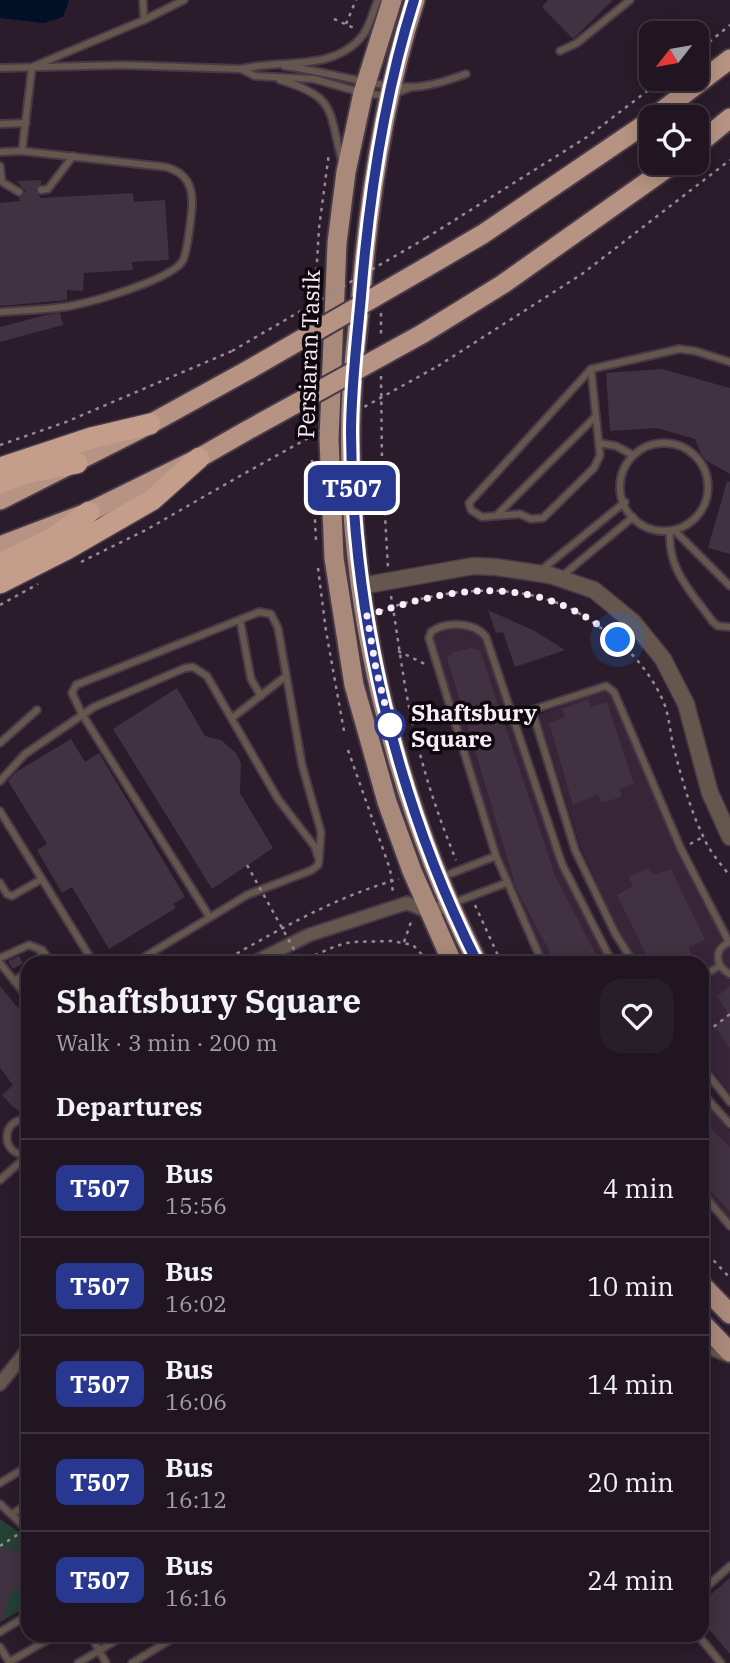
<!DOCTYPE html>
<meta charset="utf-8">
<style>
body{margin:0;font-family:"IBM Plex Serif",serif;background:#281e29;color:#f1f3f6;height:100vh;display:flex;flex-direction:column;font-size:26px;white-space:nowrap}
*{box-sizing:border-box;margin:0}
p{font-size:23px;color:#a29fa5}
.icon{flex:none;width:38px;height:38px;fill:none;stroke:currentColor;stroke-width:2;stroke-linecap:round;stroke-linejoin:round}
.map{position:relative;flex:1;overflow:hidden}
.drawer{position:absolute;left:21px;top:956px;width:688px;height:686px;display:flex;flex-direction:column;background:#201520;border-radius:21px;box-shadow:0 4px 18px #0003,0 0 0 2px #3d343e}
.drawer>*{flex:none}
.badge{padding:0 14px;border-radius:10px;font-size:24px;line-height:46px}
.needle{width:46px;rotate:239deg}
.tools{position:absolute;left:639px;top:21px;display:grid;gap:14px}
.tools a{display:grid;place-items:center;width:70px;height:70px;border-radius:14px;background:#201520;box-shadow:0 4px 18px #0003,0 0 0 2px #3d343e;font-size:35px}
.you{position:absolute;width:35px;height:35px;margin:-18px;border:5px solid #fff;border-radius:50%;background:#1a73e8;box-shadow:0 0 0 10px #1a73e833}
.map>.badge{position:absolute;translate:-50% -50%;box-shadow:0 0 0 4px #fff}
h2{padding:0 35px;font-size:26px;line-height:63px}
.round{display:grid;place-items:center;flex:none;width:74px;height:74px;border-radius:21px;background:#281e29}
.headline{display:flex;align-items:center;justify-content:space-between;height:119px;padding:0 35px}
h1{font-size:33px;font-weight:700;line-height:52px}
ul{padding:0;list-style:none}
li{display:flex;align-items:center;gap:21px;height:98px;padding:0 35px;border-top:2px solid #3d343e}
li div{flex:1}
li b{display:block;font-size:26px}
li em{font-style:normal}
li .badge{min-width:77px;font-weight:700;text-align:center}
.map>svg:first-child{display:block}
</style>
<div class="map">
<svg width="730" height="1663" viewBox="0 0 730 1663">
<rect width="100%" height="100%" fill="#2a1c2a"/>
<!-- built -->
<g fill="#382538">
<polygon points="445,629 478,631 484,639 556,859 608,962 546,962 512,889 459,727 432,639 435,632"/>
<polygon points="604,689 608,690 611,696 680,852 724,940 730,946 730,1093 702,1058 702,962 639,962 619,931 580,846 539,715"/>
<polygon points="702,1099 730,1131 730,1221 702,1189"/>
</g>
<!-- green -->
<polygon fill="#244135" points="0,1519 20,1533 28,1547 28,1606 0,1622"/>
<!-- water -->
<polygon fill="#011027" points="0,0 69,0 63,17 44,23 0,18"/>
<!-- building -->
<g fill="#413241">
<polygon points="548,0 613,0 573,39 542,7"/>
<polygon points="41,180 41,184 35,190 41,198 133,193 134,202 165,200 169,260 132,262 133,270 84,273 83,291 67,290 67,300 0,306 0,203 20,201 19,198 23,195 25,191 17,181"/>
<polygon points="60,313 63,325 0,342 0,327 46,315"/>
<polygon points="662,369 730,388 730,474 707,461 701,454 695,439 657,428 610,431 606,373"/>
<polygon points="727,481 730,482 730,554 708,548"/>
<polygon points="488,610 535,631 565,650 515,667 503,632 496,633"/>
<polygon points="471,648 480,650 555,876 600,962 555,962 517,890 447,658 453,652"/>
<polygon points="177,688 205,736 221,740 236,753 241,763 240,793 273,848 212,889 113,729"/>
<polygon points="588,699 591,707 607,702 634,784 620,789 622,797 601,803 598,794 573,805 549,723 565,717 562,709"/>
<polygon points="71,739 85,762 99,753 185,897 173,904 176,908 109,949 72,887 62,893 37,850 47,844 8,781 16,772"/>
<polygon points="649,868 654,874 671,869 705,940 689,947 692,959 683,962 676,962 672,954 658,962 650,962 617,895 633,886 628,877"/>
<polygon points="19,956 23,963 13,969 8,961"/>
<polygon points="0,986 28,1020 28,1114 24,1115 13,1107 2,1095 13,1085 0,1068"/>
<polygon points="730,986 730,1049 715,1026 729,1014 717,996"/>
<polygon points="702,1120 730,1147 730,1212 702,1181"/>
<polygon points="0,1548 21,1550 28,1562 28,1575 23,1587 10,1594 4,1621 0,1620"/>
<polygon points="730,1578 730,1654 702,1621 702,1602"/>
</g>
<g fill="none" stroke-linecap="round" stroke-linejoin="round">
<defs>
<g id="service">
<polyline points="144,20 184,0"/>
<polyline points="560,51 577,43 630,0"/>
<path d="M284,66C326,71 372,87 413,87C432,86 449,80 466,74"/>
<path d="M0,68L123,65L241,69C281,59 335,72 363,35C370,25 373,11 378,0"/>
<polyline points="241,69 255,76 314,79 363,93 388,96 409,88"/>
<path d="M280,80C338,97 328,111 342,161"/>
<polyline points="0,124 26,123"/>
<polyline points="22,151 32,67 144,20 143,0"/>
<path d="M0,152L22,151L166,167C187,173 193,186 192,207C191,217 187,252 183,260C174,279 92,302 70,306C47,310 23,310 0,312"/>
<polyline points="0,166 2,182 19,192"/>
<polyline points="41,190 48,189 73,156"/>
<polyline points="591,369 600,455 594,468 543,518 531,519 520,514 482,517 471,510 469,503 591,369 679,349 695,351 730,362"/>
<circle cx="664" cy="487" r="44"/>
<polyline points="599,443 616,446 633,455"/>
<polyline points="498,514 596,416"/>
<polyline points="674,530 730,586"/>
<path d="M670,532C667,569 692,593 713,622L718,626L730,627"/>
<polyline points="539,572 625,502"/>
<polyline points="562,576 633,517"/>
<polyline points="240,620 251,679 261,696"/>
<polyline points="232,718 286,676"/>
<polyline points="0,743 37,710"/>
<polyline points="0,781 25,754 94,707 185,668 193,667 207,676 278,799 315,847 319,860 318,865 312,870 247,895 136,962"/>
<polyline points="0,811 93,962"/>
<polyline points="442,877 496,856"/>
<polyline points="0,883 7,894 12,896 42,879"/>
<polyline points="453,903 506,883"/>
<polyline points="209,916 82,714 72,693 76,685 259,612 271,614 278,628 302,765 321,832 319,860"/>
<path d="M730,942C713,949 715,966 730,974"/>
<polyline points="0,958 29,945 42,950 51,962"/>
<polyline points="39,962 42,950"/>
<path d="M542,962L496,856L429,638L431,632C446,621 475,622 486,637L562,864L612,962"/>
<polyline points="633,962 615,933 575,850 532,710 606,686 614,692 681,849 729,942"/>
<polyline points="0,963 28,998"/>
<polyline points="702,976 720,966"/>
<polyline points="14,981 28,972"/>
<polyline points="702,1067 730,1102"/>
<polyline points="702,1093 730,1124"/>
<path d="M28,1120C0,1116 0,1158 28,1154"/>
<polyline points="0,1180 27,1156"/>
<polyline points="702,1193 730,1226"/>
<polyline points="702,1348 728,1359"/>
<polyline points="0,1483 28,1466"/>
<polyline points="0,1504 28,1530"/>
<polyline points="12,1514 28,1504"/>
<polyline points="702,1591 730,1566"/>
<polyline points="0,1632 28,1615"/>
<polyline points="90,1634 106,1663"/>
<polyline points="697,1634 721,1663"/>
<polyline points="0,1647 10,1663"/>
<polyline points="9,1662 58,1634"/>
<polyline points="78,1663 127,1634"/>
<polyline points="132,1663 170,1640 173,1634"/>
</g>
<g id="minor">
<polyline points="255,962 309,935 407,903 429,912 451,904"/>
<polyline points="0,1384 28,1349"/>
</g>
<polyline id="tertiary" points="361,586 473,566 496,567 550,575 594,590 633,622 663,659 686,704 710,793 730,837"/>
<g id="primary">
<polyline points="392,0 363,93 346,172 337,243 329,439 334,558 354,685 368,734 387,802 412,871 452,962"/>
<path d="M415,0C384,96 369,196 361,296C357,334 352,373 351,411C345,597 394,797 477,962"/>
<polyline points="702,1285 730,1314"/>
<polyline points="702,1323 730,1352"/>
</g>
<g id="trunk">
<polyline points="654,117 730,59"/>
<polyline points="696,146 730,118"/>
<polyline points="425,268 483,234 651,120"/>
<polyline points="422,334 503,284 674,163"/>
<polyline points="0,500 150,424 250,369"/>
<polyline points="0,546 89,512 199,458 246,431"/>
</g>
<g id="motorway">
<polyline points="0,468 91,438 150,424"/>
<polyline points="0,483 22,474 77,463"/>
<polyline points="0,564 53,538 89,512"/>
<polyline points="0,583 67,549 152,500 199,458"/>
</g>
</defs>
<!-- service casing -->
<use href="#service" stroke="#473947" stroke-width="10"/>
<!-- minor casing -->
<use href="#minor" stroke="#473947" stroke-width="16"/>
<!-- tertiary casing -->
<use href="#tertiary" stroke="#473947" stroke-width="19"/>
<!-- primary casing -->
<use href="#primary" stroke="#473947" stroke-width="23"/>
<!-- trunk casing -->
<use href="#trunk" stroke="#473947" stroke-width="23"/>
<!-- motorway casing -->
<use href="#motorway" stroke="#473947" stroke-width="24"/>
<!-- path -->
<g stroke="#968a96" stroke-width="2.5" stroke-dasharray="3.5 5" stroke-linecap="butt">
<polyline points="334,19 356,29"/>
<polyline points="346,24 356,0"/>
<polyline points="696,53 730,25"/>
<polyline points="426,238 587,137 663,79"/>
<polyline points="314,313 319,228 329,153"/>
<polyline points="381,313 381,338"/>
<polyline points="438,366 582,274 730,160"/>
<polyline points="313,376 314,352"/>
<polyline points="381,376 382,462 388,568"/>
<polyline points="0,445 66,422 232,351"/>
<polyline points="312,460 316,541"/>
<polyline points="81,562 146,530 238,477"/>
<polyline points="318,568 326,631 344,731"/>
<path d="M391,596C399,643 404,691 416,738C426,780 440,821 456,860"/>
<polyline points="0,605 38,584"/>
<path d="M380,611C440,590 507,580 567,607C577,611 586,618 595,624C624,642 650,670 664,703C669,716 670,731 673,745C681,775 689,807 703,836C709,851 720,863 730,876"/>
<polyline points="398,651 427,665"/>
<polyline points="348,750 390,869 393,893"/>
<polyline points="690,844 703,837"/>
<polyline points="475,905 501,962"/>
<polyline points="404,942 412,919"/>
<path d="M222,962C278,930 337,896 399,879"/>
<polyline points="299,962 336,946 351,942 392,941 413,945 429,962"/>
<polyline points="707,1032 730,1014"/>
<polyline points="702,1248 730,1278"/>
<polyline points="0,1546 20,1533"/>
</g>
<!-- service -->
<use href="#service" stroke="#65564e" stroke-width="6"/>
<!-- minor -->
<use href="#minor" stroke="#65564e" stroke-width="12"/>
<!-- tertiary -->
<use href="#tertiary" stroke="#65564e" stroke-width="16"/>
<!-- primary -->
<use href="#primary" stroke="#a9897a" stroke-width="19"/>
<!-- trunk -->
<use href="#trunk" stroke="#b69382" stroke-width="19"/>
<!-- motorway -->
<use href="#motorway" stroke="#c49d8b" stroke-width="21"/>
<defs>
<g id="trunk-bridge">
<polyline points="250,369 425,268"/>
<polyline points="246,431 422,334"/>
</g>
</defs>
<!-- trunk-bridge casing -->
<use href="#trunk-bridge" stroke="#473947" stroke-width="23" stroke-linecap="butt"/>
<!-- path-bridge -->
<g stroke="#968a96" stroke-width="2.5" stroke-dasharray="3.5 5" stroke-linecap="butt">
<polyline points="232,351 426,238"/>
<polyline points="238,477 438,366"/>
<polyline points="247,865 301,962"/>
</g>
<!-- trunk-bridge -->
<use href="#trunk-bridge" stroke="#b69382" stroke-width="19"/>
</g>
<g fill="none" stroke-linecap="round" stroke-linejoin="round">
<defs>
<path id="line" d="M414,0C384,95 369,196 361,296C357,341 351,387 351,433C352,615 396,800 477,962"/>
</defs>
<!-- line casing -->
<use href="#line" stroke="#fff" stroke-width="16"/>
<!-- line -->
<use href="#line" stroke="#283890" stroke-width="10"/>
<!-- walk -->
<path stroke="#f8eef8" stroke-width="7" stroke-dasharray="0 12.6" d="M390,725L392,732L376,669L367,616C458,584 539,573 618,640"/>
</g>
<!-- markers -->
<circle fill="#fff" stroke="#283890" stroke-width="3.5" cx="390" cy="725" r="14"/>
<g text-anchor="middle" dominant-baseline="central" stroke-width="7" stroke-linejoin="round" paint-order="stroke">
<!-- street labels -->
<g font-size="23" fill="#f8eef8" stroke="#0f090f">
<text transform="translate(308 354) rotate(-88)">Persiaran Tasik</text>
</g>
<!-- stop labels -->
<g font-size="23" font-weight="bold" fill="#f8eef8" stroke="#0f090f" text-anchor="start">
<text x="411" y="712">Shaftsbury<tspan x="411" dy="26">Square</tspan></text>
</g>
</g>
</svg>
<div class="tools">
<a><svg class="needle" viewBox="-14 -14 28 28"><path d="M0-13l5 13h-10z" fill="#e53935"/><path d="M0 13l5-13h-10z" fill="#a29fa5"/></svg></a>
<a><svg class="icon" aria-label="locate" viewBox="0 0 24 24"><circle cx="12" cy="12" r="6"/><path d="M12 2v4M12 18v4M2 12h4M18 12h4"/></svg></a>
</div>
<div class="you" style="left:618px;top:640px"></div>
<b class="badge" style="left:352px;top:488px;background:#283890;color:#fff">T507</b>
<section class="drawer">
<div class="headline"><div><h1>Shaftsbury Square</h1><p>Walk · 3 min · 200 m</p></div><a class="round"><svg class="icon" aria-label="heart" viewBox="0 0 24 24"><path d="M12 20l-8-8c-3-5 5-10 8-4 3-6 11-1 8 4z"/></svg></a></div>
<h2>Departures</h2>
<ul>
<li><span class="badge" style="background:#283890;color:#fff">T507</span><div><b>Bus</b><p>15:56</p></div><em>4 min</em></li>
<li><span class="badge" style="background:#283890;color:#fff">T507</span><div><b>Bus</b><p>16:02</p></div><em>10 min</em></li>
<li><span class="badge" style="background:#283890;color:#fff">T507</span><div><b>Bus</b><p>16:06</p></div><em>14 min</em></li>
<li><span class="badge" style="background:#283890;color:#fff">T507</span><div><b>Bus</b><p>16:12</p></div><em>20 min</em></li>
<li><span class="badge" style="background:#283890;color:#fff">T507</span><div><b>Bus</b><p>16:16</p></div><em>24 min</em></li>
</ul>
</section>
</div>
